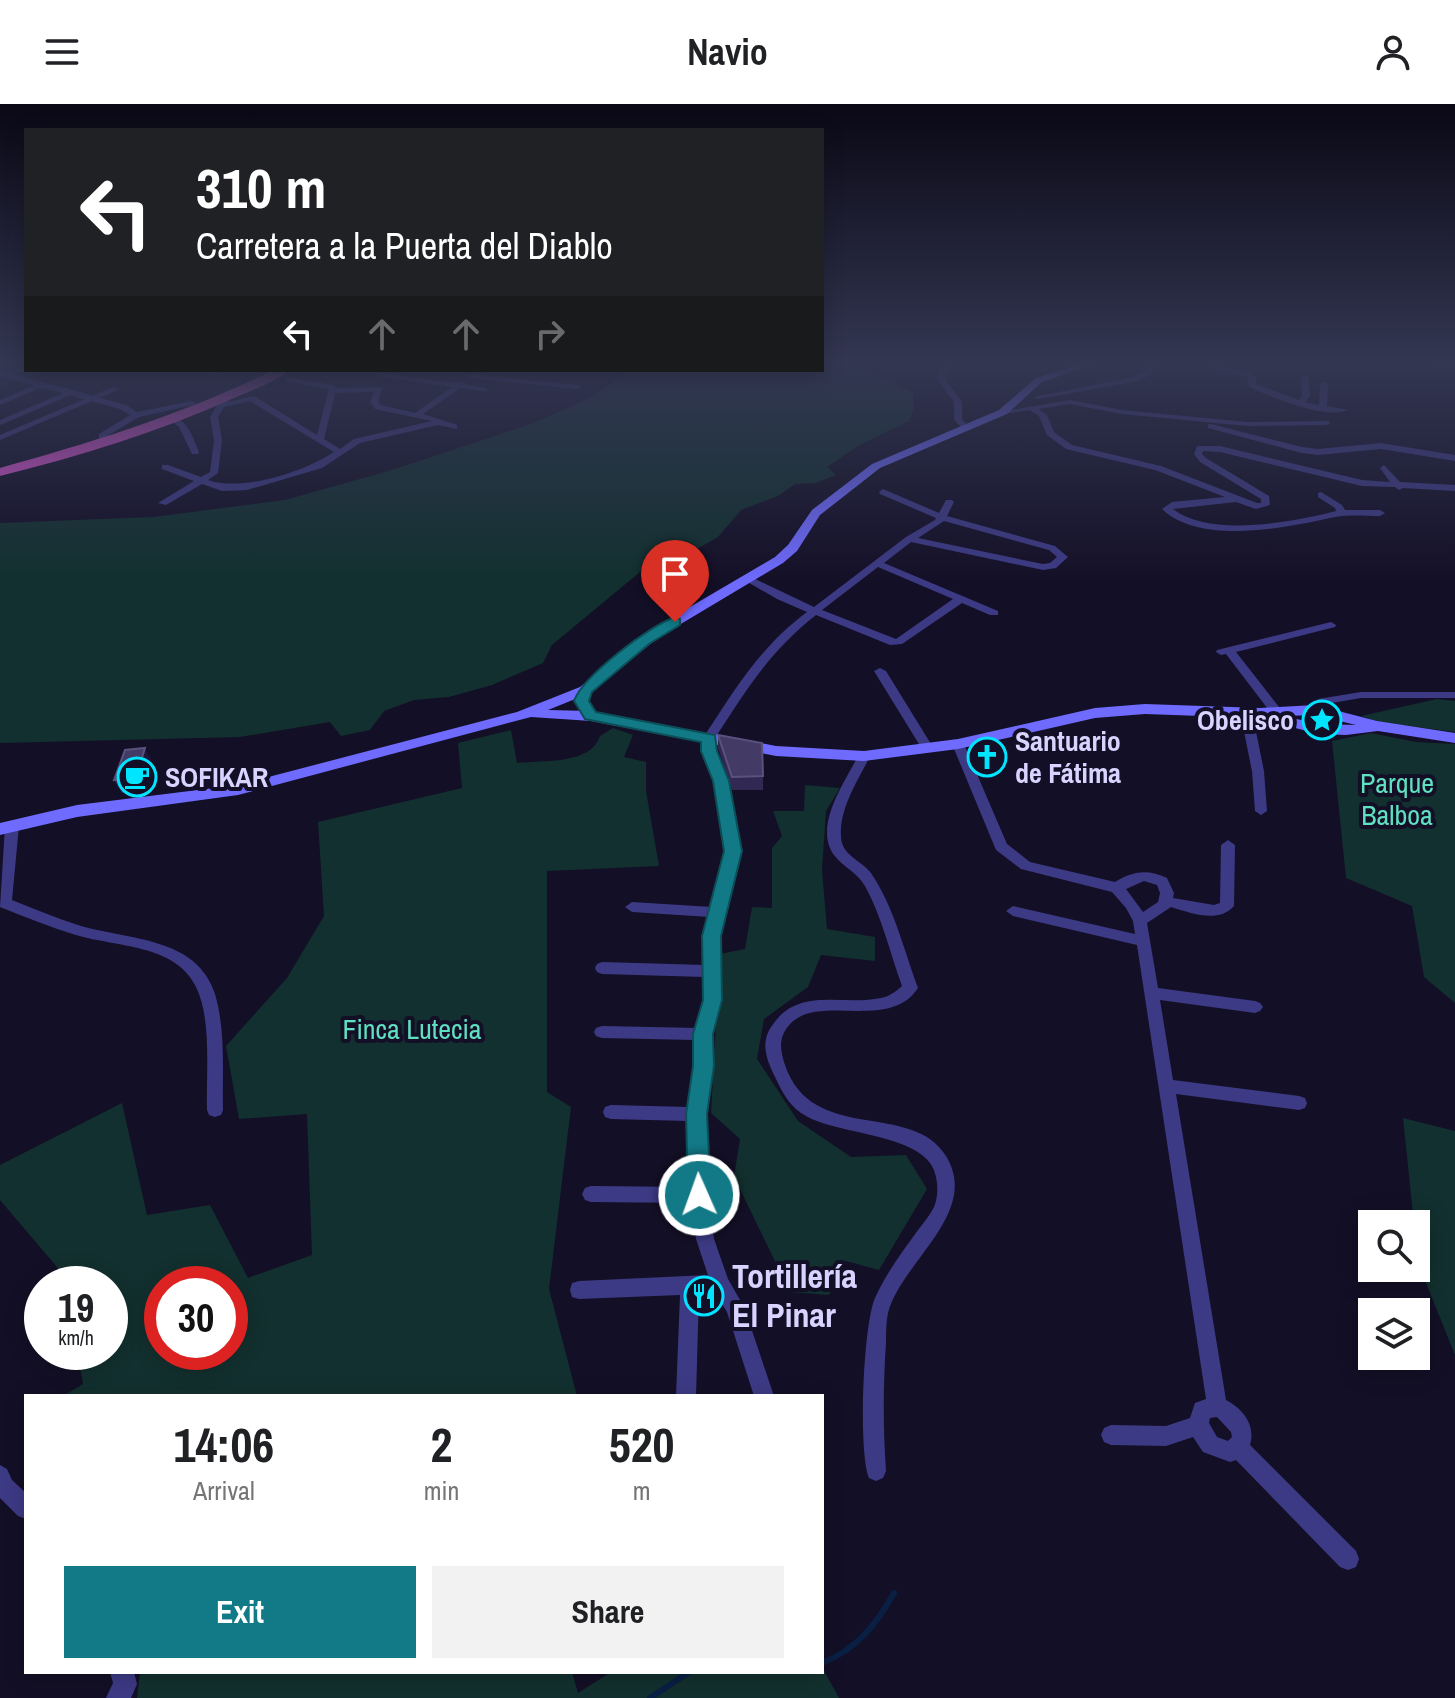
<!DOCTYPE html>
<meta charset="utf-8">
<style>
body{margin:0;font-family:"Archivo Narrow",sans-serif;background:#f2f2f2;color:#202124;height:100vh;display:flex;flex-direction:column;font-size:30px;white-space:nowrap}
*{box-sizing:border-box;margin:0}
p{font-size:26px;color:#757577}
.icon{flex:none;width:44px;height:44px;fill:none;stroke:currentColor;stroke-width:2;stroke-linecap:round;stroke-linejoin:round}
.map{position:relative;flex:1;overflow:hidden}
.panel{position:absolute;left:24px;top:1290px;width:800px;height:280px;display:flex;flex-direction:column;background:#fff;border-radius:0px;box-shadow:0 4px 20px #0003}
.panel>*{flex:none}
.banner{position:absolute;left:24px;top:24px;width:800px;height:244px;border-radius:0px;box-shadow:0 4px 20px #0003;background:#202124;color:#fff;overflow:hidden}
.controls{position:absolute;left:1358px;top:1106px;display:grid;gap:16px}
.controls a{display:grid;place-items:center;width:72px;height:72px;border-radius:0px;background:#fff;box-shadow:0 4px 20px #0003;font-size:40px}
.speed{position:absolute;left:24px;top:1162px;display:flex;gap:16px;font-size:40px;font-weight:700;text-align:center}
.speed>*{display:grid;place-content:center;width:104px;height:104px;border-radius:50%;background:#fff;box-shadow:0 4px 20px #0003;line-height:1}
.speed small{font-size:20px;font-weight:400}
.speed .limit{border:12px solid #d22;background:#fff;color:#111}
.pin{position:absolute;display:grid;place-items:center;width:68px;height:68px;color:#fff;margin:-82px -34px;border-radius:50% 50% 50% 0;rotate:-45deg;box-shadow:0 0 8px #0007}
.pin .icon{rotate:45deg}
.me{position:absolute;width:88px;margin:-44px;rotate:358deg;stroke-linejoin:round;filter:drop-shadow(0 0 6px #0008)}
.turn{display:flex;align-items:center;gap:28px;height:168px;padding:0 40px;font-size:36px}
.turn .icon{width:104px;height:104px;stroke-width:2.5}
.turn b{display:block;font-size:56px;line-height:68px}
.lanes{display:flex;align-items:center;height:76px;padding:0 40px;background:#0003;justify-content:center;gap:40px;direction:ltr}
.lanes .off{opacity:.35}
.eta{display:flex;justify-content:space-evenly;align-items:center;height:136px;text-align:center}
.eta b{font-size:48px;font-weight:700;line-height:56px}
.action{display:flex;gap:16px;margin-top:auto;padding:16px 40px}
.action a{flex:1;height:92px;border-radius:0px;background:#127987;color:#fff;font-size:32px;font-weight:700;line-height:92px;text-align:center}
.action a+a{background:#f2f2f2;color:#202124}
header{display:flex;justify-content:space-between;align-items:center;height:104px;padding:0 40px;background:#fff;font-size:36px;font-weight:700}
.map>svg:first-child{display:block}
.green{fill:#12302f;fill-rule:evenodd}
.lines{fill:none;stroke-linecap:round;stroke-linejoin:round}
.stream{stroke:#0a1f44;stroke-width:6}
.minor{fill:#3d3a85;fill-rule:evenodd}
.tertiary{fill:#3d3a85;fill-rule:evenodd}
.secondary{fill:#6f6bff;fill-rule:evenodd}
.trunk{fill:#e055d1;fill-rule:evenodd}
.wall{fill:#312854}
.shaded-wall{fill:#1d163a}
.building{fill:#433a66;stroke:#5a527e;stroke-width:2}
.route{fill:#127987;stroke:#0c4f58;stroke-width:2}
.labels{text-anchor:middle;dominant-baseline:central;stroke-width:8;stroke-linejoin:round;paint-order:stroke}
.poi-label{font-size:28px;font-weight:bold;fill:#d9d4ff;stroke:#130f26;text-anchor:start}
.park-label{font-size:28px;fill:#5fe0c0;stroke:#130f26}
.near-poi-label{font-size:34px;font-weight:bold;fill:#d9d4ff;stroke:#130f26;text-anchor:start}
</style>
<header><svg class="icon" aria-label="menu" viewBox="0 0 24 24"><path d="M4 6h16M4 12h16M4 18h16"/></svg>Navio<svg class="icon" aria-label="person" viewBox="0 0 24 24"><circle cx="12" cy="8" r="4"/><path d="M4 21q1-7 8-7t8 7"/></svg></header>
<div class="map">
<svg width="1455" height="1594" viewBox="0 0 1455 1594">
<rect width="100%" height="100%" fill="#130f26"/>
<path class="green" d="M 822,257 L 877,257 L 876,267 L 883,275 L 913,288 L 914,305 L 909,317 L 858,342 L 827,363 L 836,371 L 816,379 L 795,380 L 778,392 L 741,406 L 718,433 L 681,454 L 658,453 L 552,541 L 543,559 L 492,581 L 449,593 L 414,596 L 384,607 L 370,626 L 341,632 L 330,618 L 240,633 L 0,639 L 0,419 L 153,413 L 285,396 L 392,366 L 531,320 L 588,295 L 630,266 L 822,266 Z
M 1437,595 L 1455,597 L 1455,628 L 1380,618 L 1361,612 Z
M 613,624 L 633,631 L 624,653 L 646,658 L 646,687 L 659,762 L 547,767 L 547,988 L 571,1003 L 549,1185 L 577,1292 L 63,1292 L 83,1280 L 77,1248 L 110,1248 L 110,1180 L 64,1180 L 62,1169 L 0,1096 L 0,1061 L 122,999 L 147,1111 L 210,1101 L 248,1174 L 312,1151 L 307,1010 L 239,1015 L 226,942 L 287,874 L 324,812 L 318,718 L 462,684 L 458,639 L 511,626 L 517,659 C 543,656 591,661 600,632 ZM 162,1180 L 230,1180 L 230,1248 L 162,1248 Z
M 1371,629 L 1416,638 L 1455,640 L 1455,899 L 1424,873 L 1412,802 L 1346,774 L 1332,637 Z
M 805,681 L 840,684 L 826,707 L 822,766 L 827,825 L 875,833 L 875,857 L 821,851 L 808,883 L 764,915 L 757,955 L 798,1017 L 851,1053 L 906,1051 L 927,1085 L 879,1166 L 846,1157 L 829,1191 L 790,1188 L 734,1073 L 740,1035 L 711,1009 L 720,850 L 745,845 L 752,803 L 772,804 L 772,744 L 782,732 L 773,707 L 804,707 Z
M 1403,1014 L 1455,1027 L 1455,1251 L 1418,1159 Z
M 822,1563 L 839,1594 L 137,1594 L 140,1568 L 572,1568 L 578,1589 L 611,1568 L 822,1568 Z"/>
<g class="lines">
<path class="stream" d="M 822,1559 C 857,1545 876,1521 894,1489
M 650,1594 L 689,1568"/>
<path class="minor" d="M 949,257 L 957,257 L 947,267 L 945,275 L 962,298 L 962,315 L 970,324 L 969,326 L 963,326 L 954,315 L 954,298 L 937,275 L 939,266 Z
M 1158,257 L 1166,257 L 1145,274 L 1133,278 L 1038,295 L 1034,293 L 1128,274 L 1139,270 Z
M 1207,257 L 1215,257 C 1226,267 1243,264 1256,273 L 1256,280 L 1299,296 L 1302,292 L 1301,273 L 1308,271 L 1310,292 L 1305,298 L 1319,301 L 1320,280 L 1324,278 L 1328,280 L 1327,302 L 1348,306 C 1324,316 1273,293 1249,283 L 1248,274 L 1217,266 Z
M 1397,257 L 1455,259 L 1455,263 L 1401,259 Z
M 26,263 L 26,266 L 29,267 L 0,271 L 0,267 Z
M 199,266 L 210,266 L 218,270 L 214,272 Z
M 379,269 L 457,279 L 462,277 L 465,280 L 489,285 L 485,287 L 460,284 L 423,310 L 457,321 L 457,325 L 438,321 L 360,339 L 322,364 L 247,386 L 222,387 L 202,380 L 166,401 L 158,399 L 194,377 L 162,365 L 162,361 L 168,361 L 201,373 L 210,368 L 214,336 L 210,313 L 223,292 L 229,292 L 228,298 L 254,292 L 317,331 L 329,285 L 286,277 L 286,273 L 333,281 L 336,284 L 382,283 L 378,298 L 381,301 L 415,309 L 452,283 L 382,273 L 379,273 ZM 374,288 L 370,298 L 375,305 L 432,317 L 354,335 L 340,345 L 324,335 L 335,289 ZM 250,297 L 334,348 C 304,368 242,388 208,376 L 218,369 L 222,336 L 218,313 L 224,303 Z
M 471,270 L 578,281 L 582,283 L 578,285 L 468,274 L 467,272 Z
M 38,280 L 45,282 L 0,301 L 0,296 Z
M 113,283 L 120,285 L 0,336 L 0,331 Z
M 66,288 L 73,290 L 0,321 L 0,316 Z
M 1070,296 L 1122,306 L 1247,318 L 1329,317 L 1330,319 L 1326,321 L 1247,322 L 1122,310 L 1070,300 L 1039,305 L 1047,311 L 1054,328 L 1072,341 L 1161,362 L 1257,399 L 1261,399 L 1261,395 L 1200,358 L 1194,350 L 1197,342 L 1220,342 L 1362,376 L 1390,378 L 1380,364 L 1384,361 L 1400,378 L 1455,381 L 1455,387 L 1403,384 L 1399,386 L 1395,383 L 1362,382 L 1220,348 L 1203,347 L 1202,350 L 1206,354 L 1269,392 L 1270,401 L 1256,405 L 1236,398 L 1173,405 C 1210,434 1293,418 1336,407 L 1335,404 L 1318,393 L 1318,389 L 1321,388 L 1342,401 L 1345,406 L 1380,406 L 1385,409 L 1380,412 C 1368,412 1355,411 1343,412 C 1330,413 1318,417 1306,419 C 1265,427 1195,437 1162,405 L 1172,398 L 1225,393 L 1155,366 L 1066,345 L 1047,331 L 1039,312 L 1030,306 L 1003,310 L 999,308 Z
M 171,313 C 188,315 193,334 199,348 L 198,350 L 192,350 L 179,323 L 171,317 Z
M 1211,320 L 1302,343 L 1318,345 L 1381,339 L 1455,351 L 1455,357 L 1381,345 L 1318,351 L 1302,349 L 1208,324 L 1208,320 Z
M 883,385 L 939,409 L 946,396 L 952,396 L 954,398 L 947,412 L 1055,442 L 1068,453 L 1056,464 L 1043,466 L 911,438 L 884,459 L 998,507 L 998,511 L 990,511 L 962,499 L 902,540 L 890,541 L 816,511 C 769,548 747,585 715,634 L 715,647 L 727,677 L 740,747 L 719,832 L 721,896 L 711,930 L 711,962 L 704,1010 L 708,1091 L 714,1135 L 728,1175 L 744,1203 L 774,1292 L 754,1292 L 727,1208 L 715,1189 L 699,1190 L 696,1292 L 676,1292 L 680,1191 L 579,1195 L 572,1193 L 570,1186 L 572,1179 L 579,1177 L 708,1171 L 696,1135 L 691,1099 L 591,1098 L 585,1096 L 582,1090 L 585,1084 L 591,1082 L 690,1083 L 688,1017 L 611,1015 L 605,1013 L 603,1008 L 605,1003 L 611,1001 L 689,1003 L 695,962 L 695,936 L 602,934 L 596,932 L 594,928 L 596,924 L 602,922 L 697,924 L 705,896 L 705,873 L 602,870 L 597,868 L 595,864 L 597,860 L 602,858 L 705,861 L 705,832 L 710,813 L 632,808 L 625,803 L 632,798 L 712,803 L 726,747 L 715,677 L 703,647 L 703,634 C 736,584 759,544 807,508 L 777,495 L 744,476 L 753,474 L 814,503 L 906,433 L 935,416 L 936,414 L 880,390 L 879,388 ZM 944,417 L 1049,446 L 1057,453 L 1050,459 L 1043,460 L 918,434 ZM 878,463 L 953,495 L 896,535 L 822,506 Z
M 1331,518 L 1336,521 L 1335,523 L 1236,548 L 1279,603 L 1279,609 L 1271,609 L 1226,550 L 1221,551 L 1216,548 L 1217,546 Z
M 880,564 L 886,567 L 934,645 L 932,648 L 924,648 L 922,645 L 874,567 Z
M 1361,588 L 1455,588 L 1455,594 L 1361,594 L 1326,600 L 1319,609 L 1315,610 L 1309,606 L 1318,595 Z
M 1246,604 L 1252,608 L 1264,667 L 1267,707 L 1261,711 L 1255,707 L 1252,667 L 1240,608 Z
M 958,636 L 964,640 L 1007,740 L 1030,758 L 1115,778 C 1133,767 1148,765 1167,774 L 1174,789 L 1173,794 L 1214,801 L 1220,799 L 1221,741 L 1228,736 L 1235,741 L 1234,802 C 1218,820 1191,809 1171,803 L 1147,819 L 1158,884 L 1255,897 L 1260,899 L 1263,903 L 1260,907 L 1255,909 L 1160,896 L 1173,976 L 1299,992 L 1305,994 L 1307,999 L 1305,1004 L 1299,1006 L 1176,990 L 1226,1296 C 1243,1305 1256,1321 1250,1341 L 1356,1447 L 1359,1455 L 1356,1463 L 1348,1466 L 1340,1463 L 1236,1356 L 1230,1358 L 1203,1348 L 1193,1333 L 1166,1342 L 1111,1341 L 1104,1338 L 1101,1331 L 1104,1324 L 1111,1321 L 1166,1322 L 1190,1314 L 1195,1299 L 1206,1295 L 1137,841 L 1013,812 L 1006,807 L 1013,802 L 1135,830 L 1133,817 L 1126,804 L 1112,788 L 1021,765 L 996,746 L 952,640 ZM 1144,777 L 1157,781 L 1160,789 L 1158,798 L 1143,808 L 1126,785 ZM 1217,1313 L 1231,1328 L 1232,1333 L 1228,1337 L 1217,1333 L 1209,1319 L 1210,1314 Z
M 864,648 L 870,652 C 858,677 839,704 841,733 C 842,752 861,756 871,769 C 894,803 904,846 918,884 C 887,932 805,881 783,931 C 779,940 782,952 785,961 C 812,1041 912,996 946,1052 C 981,1109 901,1158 888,1209 C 886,1219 886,1229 886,1239 C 883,1282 883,1324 886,1367 L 883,1374 L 876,1377 L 869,1374 C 858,1348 863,1221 875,1194 C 885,1172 899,1152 913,1133 C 920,1123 929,1113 934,1103 C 938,1094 938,1082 936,1073 C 929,1029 840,1032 806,1012 C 791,1004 783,990 776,975 C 770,963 763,948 766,935 C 767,929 770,924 774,919 C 800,883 844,902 881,894 C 890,892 895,888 902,882 C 890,849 882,813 865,782 C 857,768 843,763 834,751 C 813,722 845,678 858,652 Z
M 12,718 L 19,722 L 12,796 C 35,805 58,815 81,822 C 129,836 197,833 215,890 C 226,927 222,968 223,1006 L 221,1011 L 215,1013 L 209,1011 L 207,1006 C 206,970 212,915 196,883 C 176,840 115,843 76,831 C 50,823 25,813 0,803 L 5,722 Z
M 0,1361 L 7,1365 L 12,1376 L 26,1389 L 26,1415 L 18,1412 L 0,1394 Z
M 110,1568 L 134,1568 L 137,1580 L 131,1594 L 106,1594 L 113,1579 Z"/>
<path class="tertiary" d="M 0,266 L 126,301 L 137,308 L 192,297 L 197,300 L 139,313 L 102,335 L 99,334 L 99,330 L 130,311 L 120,305 L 0,272 Z"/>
<path class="secondary" d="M 1090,257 L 1103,257 L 1042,278 L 1007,310 L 880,364 L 820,411 L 797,447 L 783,459 L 659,533 L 590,589 L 548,606 L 591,607 L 776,642 L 864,647 L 958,635 L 1095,604 L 1145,600 L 1260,604 L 1315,601 L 1377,617 L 1455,629 L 1455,639 L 1378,627 L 1346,631 L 1318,630 L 1258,614 L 1145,610 L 1095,614 L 958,645 L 864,657 L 776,652 L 591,617 L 531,613 L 238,691 L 77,713 L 0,731 L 0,719 L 77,701 L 238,681 L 517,608 L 580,583 L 649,527 L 775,453 L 788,441 L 812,406 L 872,360 L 999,306 L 1036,274 ZM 1315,611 L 1356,621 L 1318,620 L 1284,612 Z"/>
<path class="trunk" d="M 274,266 L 289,266 C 274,279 252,286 234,294 C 159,328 80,352 0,372 L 0,364 C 94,338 186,309 274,266 Z"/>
</g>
<path class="wall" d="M 718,631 L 763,672 L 763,686 L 732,686 L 718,644 Z
M 152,657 L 143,687 L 122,689 L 114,676 Z
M 702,1186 L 716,1192 L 716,1200 L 702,1201 Z"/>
<path class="shaded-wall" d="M 145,644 L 152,657 L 143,687 L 136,673 Z"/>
<path class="building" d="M 718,631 L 762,639 L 763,672 L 732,673 Z
M 145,644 L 136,673 L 114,676 L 125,646 Z
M 713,1185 L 716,1192 L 701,1194 L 702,1186 Z"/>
<linearGradient id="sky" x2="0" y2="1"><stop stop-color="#0a0815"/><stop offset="0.54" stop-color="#333752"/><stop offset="1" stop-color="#333752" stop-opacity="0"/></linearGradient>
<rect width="1455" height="480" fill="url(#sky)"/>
<path class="route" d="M 675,513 L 680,515 L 680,521 L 649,540 L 592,588 L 589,597 L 596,608 L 715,631 L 717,647 L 729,677 L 742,747 L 721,832 L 722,896 L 713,930 L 714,962 L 707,1010 L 711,1091 L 707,1098 L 699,1101 L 691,1098 L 688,1091 L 686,1010 L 693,962 L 693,930 L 703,896 L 702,832 L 724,747 L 713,677 L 701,647 L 701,638 L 585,615 L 574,597 C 583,572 649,522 675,513 Z"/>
<defs>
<g id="sight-ring" transform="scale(2)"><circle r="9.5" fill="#130f26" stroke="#00e5ff" stroke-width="1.5"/><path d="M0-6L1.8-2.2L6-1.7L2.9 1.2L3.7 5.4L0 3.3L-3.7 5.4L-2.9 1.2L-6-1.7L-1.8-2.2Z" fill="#00e5ff"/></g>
<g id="church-ring" transform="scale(2)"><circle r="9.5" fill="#130f26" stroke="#00e5ff" stroke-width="1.5"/><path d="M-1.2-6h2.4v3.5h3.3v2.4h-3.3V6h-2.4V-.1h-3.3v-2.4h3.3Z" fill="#00e5ff"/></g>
<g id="cafe-ring" transform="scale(2)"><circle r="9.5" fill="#130f26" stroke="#00e5ff" stroke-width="1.5"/><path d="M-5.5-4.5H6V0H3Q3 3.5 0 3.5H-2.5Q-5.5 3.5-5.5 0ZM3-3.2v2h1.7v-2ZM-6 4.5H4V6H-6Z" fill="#00e5ff"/></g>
<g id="restaurant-ring" transform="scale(2)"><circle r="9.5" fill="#130f26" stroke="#00e5ff" stroke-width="1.5"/><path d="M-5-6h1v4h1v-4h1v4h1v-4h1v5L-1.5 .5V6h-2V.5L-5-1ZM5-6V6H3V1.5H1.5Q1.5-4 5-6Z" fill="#00e5ff"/></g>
</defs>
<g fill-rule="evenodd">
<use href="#sight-ring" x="1322" y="616"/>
<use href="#church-ring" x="987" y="653"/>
<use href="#cafe-ring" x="137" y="673"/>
<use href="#restaurant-ring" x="704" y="1192"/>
</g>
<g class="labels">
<g class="poi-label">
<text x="1294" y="616" text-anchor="end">Obelisco</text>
<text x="1015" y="637">Santuario<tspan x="1015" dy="32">de Fátima</tspan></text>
<text x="165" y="673">SOFIKAR</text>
</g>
<g class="park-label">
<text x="1397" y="679">Parque<tspan x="1397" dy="32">Balboa</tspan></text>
<text x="412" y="925">Finca Lutecia</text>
</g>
<g class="near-poi-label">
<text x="732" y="1172">Tortillería<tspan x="732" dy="39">El Pinar</tspan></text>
</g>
</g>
</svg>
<div class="controls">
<a><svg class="icon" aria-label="search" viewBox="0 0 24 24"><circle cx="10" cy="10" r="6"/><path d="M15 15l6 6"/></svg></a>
<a><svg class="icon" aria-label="layers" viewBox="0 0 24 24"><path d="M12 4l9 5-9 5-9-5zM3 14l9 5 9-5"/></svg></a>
</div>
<div class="speed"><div>19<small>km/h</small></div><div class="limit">30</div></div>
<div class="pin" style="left:675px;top:518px;background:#d93025"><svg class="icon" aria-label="arrive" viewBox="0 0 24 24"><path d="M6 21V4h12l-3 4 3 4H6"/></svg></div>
<svg class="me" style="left:699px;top:1091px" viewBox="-20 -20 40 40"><circle r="17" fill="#127987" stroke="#fff" stroke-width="3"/><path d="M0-11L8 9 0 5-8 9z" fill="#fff"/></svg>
<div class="banner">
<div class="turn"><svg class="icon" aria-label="left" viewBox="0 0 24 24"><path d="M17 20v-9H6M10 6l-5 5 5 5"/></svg><div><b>310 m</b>Carretera a la Puerta del Diablo</div></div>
<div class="lanes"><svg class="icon" aria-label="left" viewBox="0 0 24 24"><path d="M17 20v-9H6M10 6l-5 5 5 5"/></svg><svg class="icon off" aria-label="ahead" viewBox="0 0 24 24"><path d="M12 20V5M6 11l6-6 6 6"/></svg><svg class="icon off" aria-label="ahead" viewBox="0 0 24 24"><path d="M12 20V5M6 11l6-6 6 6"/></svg><svg class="icon off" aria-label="right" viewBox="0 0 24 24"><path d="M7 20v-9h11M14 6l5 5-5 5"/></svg></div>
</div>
<section class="panel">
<div class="eta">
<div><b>14:06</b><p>Arrival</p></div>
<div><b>2</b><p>min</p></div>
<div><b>520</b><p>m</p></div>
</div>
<div class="action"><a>Exit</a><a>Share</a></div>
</section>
</div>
